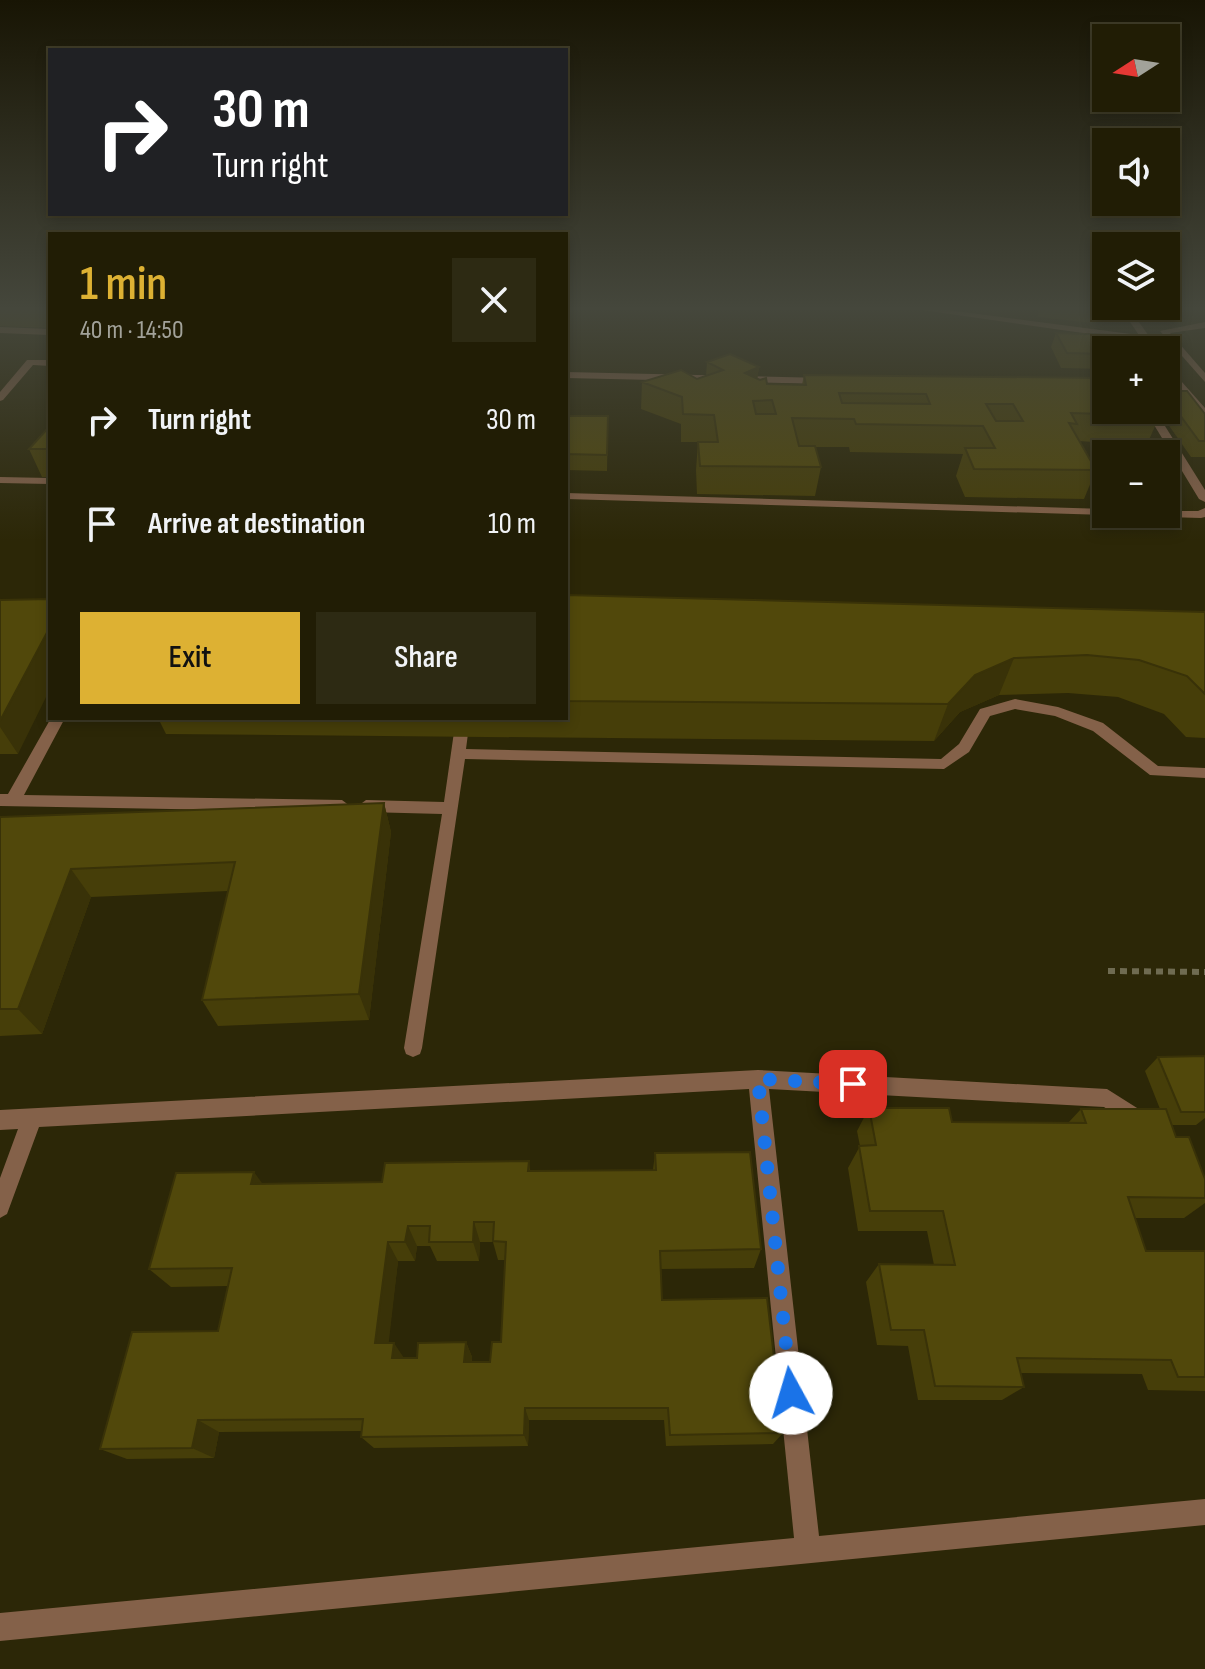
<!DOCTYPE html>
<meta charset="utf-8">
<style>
body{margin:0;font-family:"Sofia Sans Condensed",sans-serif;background:#2d2a13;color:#f1f3f6;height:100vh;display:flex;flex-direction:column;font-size:30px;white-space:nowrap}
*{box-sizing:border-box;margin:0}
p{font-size:26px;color:#a2a29a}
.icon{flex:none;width:44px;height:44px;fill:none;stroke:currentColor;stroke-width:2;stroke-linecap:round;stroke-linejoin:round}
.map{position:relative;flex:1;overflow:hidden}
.panel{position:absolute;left:48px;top:232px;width:520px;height:488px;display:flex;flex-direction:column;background:#211d05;border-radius:0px;box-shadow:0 4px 12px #0003,0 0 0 2px #3e3b27}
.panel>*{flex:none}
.hud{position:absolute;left:48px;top:48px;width:520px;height:168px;border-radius:0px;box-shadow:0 4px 12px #0003,0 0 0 2px #3e3b27;background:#202124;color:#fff;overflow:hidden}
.needle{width:52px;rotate:258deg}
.tools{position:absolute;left:1092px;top:24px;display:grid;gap:16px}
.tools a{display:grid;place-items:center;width:88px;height:88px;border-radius:0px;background:#211d05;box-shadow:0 4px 12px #0003,0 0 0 2px #3e3b27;font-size:40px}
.pin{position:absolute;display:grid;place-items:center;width:68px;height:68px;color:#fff;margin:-34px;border-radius:16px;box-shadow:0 4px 12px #0006}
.me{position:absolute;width:88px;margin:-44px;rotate:354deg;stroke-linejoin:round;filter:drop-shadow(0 0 6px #0008)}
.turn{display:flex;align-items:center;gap:28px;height:168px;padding:0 32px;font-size:36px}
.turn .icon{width:104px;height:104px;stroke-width:2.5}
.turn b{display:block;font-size:56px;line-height:68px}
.round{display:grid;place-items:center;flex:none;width:84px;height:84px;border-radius:0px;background:#2d2a13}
.summary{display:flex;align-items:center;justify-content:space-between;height:136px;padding:0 32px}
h1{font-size:48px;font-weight:600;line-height:60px;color:#ddb133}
.primary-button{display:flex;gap:16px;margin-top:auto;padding:16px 32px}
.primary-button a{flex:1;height:92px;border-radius:0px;background:#ddb133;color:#111;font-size:32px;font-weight:600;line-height:92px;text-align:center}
.primary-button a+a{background:#2d2a13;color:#f1f3f6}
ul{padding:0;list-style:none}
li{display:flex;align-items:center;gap:24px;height:104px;padding:0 32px}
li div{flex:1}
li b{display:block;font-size:30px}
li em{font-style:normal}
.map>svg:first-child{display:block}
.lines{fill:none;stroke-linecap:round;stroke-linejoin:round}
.path{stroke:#6f6b51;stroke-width:6;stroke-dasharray:7 5;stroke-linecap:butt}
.lane{fill:#846149;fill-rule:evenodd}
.street{fill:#846149;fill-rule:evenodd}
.wall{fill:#463e09;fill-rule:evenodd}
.shaded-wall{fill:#393208}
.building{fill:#51480b;stroke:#393208;stroke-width:2;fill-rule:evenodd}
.route{stroke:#1a73e8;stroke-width:14;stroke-dasharray:0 25.2}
</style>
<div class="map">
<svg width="1205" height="1669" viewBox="0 0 1205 1669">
<rect width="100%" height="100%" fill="#2c2707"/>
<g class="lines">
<path class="path" d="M 1108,971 L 1205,972"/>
<path class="lane" d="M 901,307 L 925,307 L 1146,336 L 1151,339 L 1146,342 Z
M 1205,322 L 1205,328 L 1170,333 L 1205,373 L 1205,382 L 1160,331 Z
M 27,360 L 50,360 L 50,366 L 33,365 L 3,400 L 0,401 L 0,392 Z
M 566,372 L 824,378 L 829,381 L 824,384 L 566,378 Z
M 1145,410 L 1155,410 L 1205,490 L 1205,502 L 1199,499 Z
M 0,477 L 50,478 L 50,484 L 0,483 Z
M 566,493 L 1106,509 L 1106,514 L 1110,514 L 1106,515 L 566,499 Z
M 1205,508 L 1205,517 L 1201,518 L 1166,517 L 1160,514 L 1166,514 L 1166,511 L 1198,511 Z
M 1015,699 L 1058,707 L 1103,723 L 1158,766 L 1205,768 L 1205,778 L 1150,775 L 1093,731 L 1055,716 L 1015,709 L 990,716 L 969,752 L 944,769 L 465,759 L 422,1048 L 420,1054 L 413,1057 L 406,1054 L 404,1048 L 442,814 L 366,812 L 358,806 L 366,800 L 444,802 L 456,718 L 470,718 L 466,749 L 941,759 L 959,744 L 980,709 Z
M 51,718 L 65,718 L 24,795 L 342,800 L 350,806 L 342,812 L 0,806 L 0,794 L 8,794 Z"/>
<path class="street" d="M 1120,307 L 1128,307 L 1159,350 L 1149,350 Z
M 0,327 L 50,329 L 50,335 L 0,333 Z
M 1166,364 L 1205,408 L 1205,417 L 1201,416 L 1166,373 Z
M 758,1070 L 1107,1089 L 1145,1113 L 1148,1120 L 1145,1127 L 1138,1130 L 1104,1107 L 769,1089 L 819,1536 L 1205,1499 L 1205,1525 L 0,1641 L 0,1613 L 794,1538 L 749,1089 L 39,1127 L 7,1214 L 0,1218 L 0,1178 L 18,1129 L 0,1130 L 0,1110 Z"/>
</g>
<path class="wall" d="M 0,307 L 50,307 L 50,328 L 0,326 Z
M 1038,307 L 1097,307 L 1097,308 L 1092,323 L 1038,317 Z
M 1056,333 L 1106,350 L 1106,369 L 1061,368 L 1051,347 Z
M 707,362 L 759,367 L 757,379 L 767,384 L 802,385 L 804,375 L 1106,378 L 1156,424 L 1144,451 L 1099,451 L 1094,442 L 1079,441 L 1096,470 L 1084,499 L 965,497 L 956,476 L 963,454 L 850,452 L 849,447 L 815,447 L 821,467 L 815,496 L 697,494 L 696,470 L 698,442 L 681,442 L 681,424 L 641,409 L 642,382 L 697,379 L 706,376 Z
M 1166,391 L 1205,414 L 1205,457 L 1191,457 L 1158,410 L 1166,410 Z
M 566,416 L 608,416 L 607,471 L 566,470 Z
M 50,427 L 50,477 L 42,477 L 29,449 Z
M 566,595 L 1205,612 L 1205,738 L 1186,737 L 1164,714 L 1118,697 L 1068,693 L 999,695 L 960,712 L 934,741 L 166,734 L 158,718 L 566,718 Z
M 0,600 L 18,754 L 0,754 Z
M 384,803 L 391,832 L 369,1020 L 218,1026 L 202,1000 L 228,891 L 91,897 L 42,1034 L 0,1036 L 0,817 Z
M 1205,1056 L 1205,1118 L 1196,1125 L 1172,1125 L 1176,1137 L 1205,1179 L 1205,1203 L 1184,1218 L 1135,1218 L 1146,1251 L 1205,1251 L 1205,1391 L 1148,1390 L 1142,1374 L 1021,1373 L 1024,1387 L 1002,1400 L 918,1400 L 908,1346 L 877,1345 L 866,1282 L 879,1264 L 934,1265 L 927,1231 L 858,1231 L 848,1168 L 860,1146 L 857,1131 L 869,1108 L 952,1122 L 1068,1123 L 1081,1109 L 1160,1109 L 1145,1071 L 1158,1057 Z
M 655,1153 L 761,1249 L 754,1268 L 661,1269 L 662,1300 L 783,1433 L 773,1444 L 666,1446 L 664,1420 L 529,1420 L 528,1446 L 374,1448 L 361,1437 L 362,1431 L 219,1432 L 214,1458 L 127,1459 L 100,1449 L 218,1331 L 228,1286 L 171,1287 L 149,1269 L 262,1184 L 382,1182 L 529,1161 L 530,1171 L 653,1170 ZM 480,1242 L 493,1242 L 498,1260 L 505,1260 L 501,1342 L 490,1362 L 472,1362 L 472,1357 L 466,1342 L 417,1358 L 404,1358 L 388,1343 L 398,1261 L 415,1261 L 417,1246 L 430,1246 L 437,1261 L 479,1261 Z"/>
<path class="shaded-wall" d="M 759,367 L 755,394 L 745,373 Z
M 50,627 L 50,689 L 18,754 L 0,727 L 0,721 Z
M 1014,658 L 999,695 L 960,712 L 934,741 L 948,704 L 975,675 Z
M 384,803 L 391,832 L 369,1020 L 359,994 Z
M 71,869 L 91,897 L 42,1034 L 18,1009 Z
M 254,1172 L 270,1194 L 251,1184 Z
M 474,1222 L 480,1242 L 479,1261 L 473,1242 Z
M 408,1226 L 417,1246 L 415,1261 L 405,1242 Z
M 388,1242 L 398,1261 L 387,1358 L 375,1343 Z
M 466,1342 L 472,1357 L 471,1377 L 464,1362 Z
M 394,1343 L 404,1358 L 392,1358 Z
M 525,1408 L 529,1420 L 528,1446 L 524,1435 Z
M 198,1420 L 219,1432 L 214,1458 L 192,1448 Z"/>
<path class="building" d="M 1056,333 L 1116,335 L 1126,350 L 1106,350 L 1106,354 L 1067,353 Z
M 730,354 L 759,367 L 745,373 L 760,380 L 766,378 L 767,384 L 806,385 L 804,375 L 1106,378 L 1106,410 L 1147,410 L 1156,424 L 1111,423 L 1105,414 L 1071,413 L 1077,424 L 1069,423 L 1096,470 L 974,469 L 965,448 L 995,448 L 983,426 L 856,424 L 854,419 L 792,418 L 799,446 L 815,446 L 821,467 L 700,466 L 698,442 L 718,442 L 714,415 L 683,414 L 682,397 L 642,382 L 681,370 L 697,379 L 723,370 L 707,362 ZM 839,393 L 926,394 L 930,404 L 842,403 ZM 772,400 L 776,414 L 756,414 L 753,401 ZM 986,404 L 1013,404 L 1023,421 L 996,421 Z
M 1166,391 L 1187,391 L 1205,414 L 1205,441 L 1199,441 L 1166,396 Z
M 566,416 L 608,416 L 607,455 L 566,454 Z
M 49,427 L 50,427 L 50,449 L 29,449 Z
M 566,595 L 1205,612 L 1205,694 L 1187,676 L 1139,660 L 1087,655 L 1014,658 L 975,675 L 948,704 L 566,701 Z
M 50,599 L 50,627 L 0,721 L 0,600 Z
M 384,803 L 359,994 L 202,1000 L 235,862 L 71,869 L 18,1009 L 0,1009 L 0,817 Z
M 1205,1056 L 1205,1112 L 1181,1112 L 1158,1057 Z
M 869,1108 L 949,1108 L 952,1122 L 1086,1123 L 1081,1109 L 1166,1109 L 1176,1137 L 1189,1137 L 1205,1179 L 1205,1198 L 1128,1197 L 1146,1251 L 1205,1251 L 1205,1377 L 1178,1377 L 1171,1360 L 1017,1358 L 1024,1387 L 935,1386 L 924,1330 L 891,1330 L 879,1264 L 955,1265 L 943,1211 L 870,1211 L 859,1146 L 876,1145 Z
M 750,1152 L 761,1249 L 660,1251 L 662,1300 L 767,1298 L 783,1433 L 670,1435 L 668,1408 L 525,1408 L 524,1435 L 361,1437 L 363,1419 L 198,1420 L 192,1448 L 100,1449 L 132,1332 L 218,1331 L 232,1268 L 149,1269 L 176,1173 L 254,1172 L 251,1184 L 382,1182 L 385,1163 L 529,1161 L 528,1171 L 656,1170 L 655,1153 ZM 474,1222 L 494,1222 L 493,1241 L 506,1242 L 501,1342 L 492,1342 L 490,1362 L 464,1362 L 466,1342 L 418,1343 L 417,1358 L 392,1358 L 394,1343 L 375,1343 L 388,1242 L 405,1242 L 408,1226 L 430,1226 L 429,1242 L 473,1242 Z"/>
<linearGradient id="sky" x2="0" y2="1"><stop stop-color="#181504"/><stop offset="0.57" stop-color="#45473c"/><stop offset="1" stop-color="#45473c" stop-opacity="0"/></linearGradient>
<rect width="1205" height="541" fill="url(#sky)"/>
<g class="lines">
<path class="route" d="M 791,1393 L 758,1079 L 853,1084"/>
</g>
</svg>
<div class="tools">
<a><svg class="needle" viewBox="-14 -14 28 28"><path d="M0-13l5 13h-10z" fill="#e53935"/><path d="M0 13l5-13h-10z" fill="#a2a29a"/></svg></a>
<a><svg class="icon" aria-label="sound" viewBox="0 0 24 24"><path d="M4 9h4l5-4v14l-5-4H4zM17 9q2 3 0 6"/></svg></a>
<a><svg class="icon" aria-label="layers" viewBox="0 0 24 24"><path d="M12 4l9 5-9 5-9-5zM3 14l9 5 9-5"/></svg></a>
<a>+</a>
<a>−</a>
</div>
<div class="pin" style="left:853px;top:1084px;background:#d93025"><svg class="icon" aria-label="arrive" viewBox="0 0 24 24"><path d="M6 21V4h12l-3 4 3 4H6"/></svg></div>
<svg class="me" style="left:791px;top:1393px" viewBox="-20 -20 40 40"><circle r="19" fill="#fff"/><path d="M0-13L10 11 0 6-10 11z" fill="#1a73e8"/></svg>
<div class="hud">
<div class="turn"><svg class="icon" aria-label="right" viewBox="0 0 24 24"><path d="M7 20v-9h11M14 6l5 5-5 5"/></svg><div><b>30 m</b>Turn right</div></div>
</div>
<section class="panel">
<div class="summary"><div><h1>1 min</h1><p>40 m · 14:50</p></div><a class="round"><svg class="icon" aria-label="close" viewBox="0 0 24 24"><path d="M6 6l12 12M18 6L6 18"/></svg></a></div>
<ul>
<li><svg class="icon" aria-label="right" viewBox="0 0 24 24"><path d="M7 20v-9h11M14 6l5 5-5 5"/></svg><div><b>Turn right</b></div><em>30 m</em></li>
<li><svg class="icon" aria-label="arrive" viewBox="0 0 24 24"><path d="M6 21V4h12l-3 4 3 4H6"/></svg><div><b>Arrive at destination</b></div><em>10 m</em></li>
</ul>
<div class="primary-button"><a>Exit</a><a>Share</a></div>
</section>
</div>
